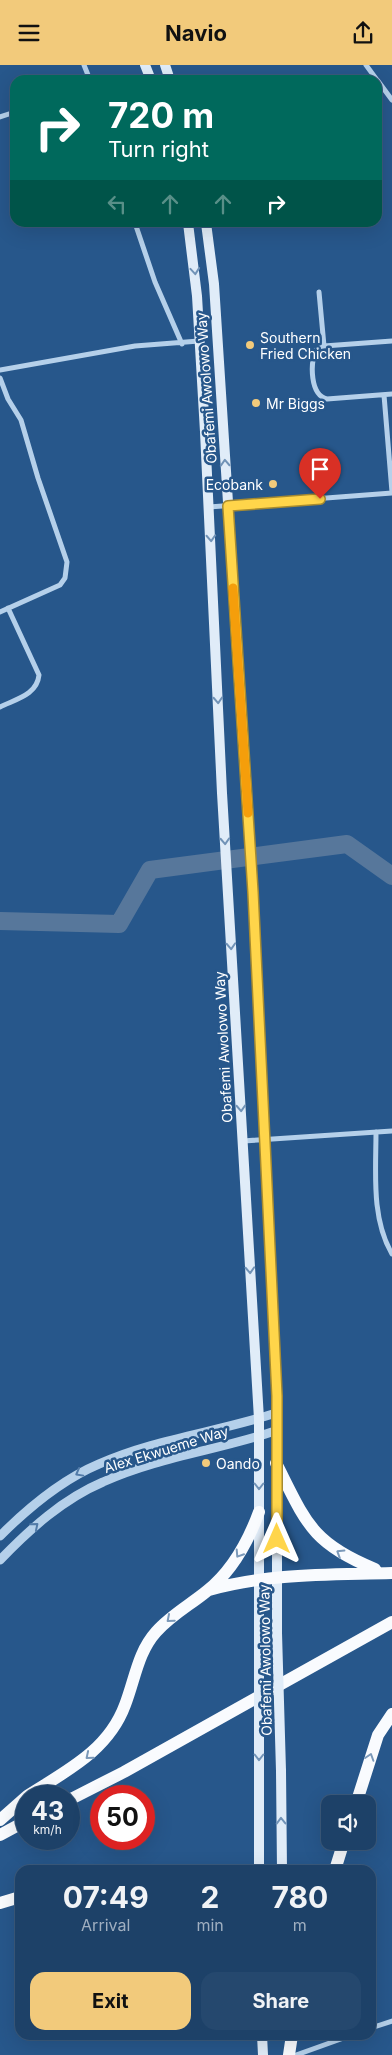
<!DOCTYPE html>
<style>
body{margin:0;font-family:Inter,sans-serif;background:#25486e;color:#f1f3f6;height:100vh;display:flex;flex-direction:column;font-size:19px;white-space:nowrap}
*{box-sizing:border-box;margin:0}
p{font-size:16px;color:#a0afc0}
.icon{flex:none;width:28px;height:28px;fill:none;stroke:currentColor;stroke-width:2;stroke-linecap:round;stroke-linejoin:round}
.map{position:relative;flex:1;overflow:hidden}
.details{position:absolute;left:15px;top:1800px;width:361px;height:175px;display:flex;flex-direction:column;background:#1d4168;border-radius:15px;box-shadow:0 5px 20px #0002,0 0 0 1px #3b5a7c}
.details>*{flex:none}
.hud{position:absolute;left:10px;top:10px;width:372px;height:152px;border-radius:15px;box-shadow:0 5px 20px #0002,0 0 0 1px #3b5a7c;background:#00695c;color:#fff;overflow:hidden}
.tools{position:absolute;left:321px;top:1730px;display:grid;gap:10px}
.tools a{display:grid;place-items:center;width:55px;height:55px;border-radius:10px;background:#1d4168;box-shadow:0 5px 20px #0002,0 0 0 1px #3b5a7c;font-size:25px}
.speed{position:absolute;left:15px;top:1720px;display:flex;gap:10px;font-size:25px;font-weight:700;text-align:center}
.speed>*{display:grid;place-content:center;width:65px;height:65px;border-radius:50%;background:#1d4168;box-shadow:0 5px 20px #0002,0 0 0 1px #3b5a7c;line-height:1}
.speed small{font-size:12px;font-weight:400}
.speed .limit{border:8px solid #d22;background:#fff;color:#111}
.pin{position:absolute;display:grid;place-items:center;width:42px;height:42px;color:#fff;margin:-51px -21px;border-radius:50% 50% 50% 0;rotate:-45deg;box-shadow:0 0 5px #0007}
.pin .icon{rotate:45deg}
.me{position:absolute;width:55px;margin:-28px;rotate:0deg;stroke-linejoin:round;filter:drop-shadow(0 0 4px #0008)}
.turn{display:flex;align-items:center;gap:18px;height:105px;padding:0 15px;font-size:22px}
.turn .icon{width:65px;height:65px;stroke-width:2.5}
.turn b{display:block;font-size:35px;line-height:42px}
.lanes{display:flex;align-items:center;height:48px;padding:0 15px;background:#0003;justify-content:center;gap:25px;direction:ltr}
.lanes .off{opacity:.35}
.eta{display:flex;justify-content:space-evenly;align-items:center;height:85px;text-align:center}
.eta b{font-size:30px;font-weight:700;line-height:35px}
.button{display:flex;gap:10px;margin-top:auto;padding:10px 15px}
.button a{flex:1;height:58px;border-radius:15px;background:#f2ca7b;color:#111;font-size:20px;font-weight:700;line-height:58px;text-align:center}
.button a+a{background:#25486e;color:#f1f3f6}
header{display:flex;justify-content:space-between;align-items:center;height:65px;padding:0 15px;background:#f2ca7b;color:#111;font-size:22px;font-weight:700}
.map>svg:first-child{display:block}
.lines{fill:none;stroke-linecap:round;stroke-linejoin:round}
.river{stroke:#57779b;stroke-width:18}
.minor{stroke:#b5d0ea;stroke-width:5}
.tertiary{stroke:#b5d0ea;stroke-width:9}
.secondary{stroke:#e0ecf8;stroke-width:10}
.primary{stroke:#f9fbfe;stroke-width:12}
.secondary-bridge{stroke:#e0ecf8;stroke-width:10}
.oneway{stroke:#7193b7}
.oneway2{stroke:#527ba8}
.oneway3{stroke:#7b99b9}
.route-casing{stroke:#a68a30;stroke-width:12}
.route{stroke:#ffd54a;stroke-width:9}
.slow{stroke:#f59e0b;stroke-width:9}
.poi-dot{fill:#f2ca7b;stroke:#27578b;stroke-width:2}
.labels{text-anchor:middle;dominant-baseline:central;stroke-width:5;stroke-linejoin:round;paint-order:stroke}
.poi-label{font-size:14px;fill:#fff;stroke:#27578b;text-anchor:start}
.street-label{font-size:14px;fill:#fff;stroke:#27578b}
</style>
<header><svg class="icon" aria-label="menu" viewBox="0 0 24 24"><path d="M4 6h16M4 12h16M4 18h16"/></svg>Navio<svg class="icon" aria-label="share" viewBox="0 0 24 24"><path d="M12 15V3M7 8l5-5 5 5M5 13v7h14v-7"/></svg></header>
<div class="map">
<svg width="392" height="1990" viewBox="0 0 392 1990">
<rect width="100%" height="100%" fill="#27578b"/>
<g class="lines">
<path class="river" d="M 0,856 L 119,859 L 150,805 L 347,779 L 392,811"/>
<path class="minor" d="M 84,0 L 90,15
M 366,0 L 377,15
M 378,16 L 392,35
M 0,52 L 15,47
M 135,158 L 155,217 L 182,279
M 319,227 L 324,281
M 392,276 L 324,281 L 316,285 C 310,299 310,330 327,334 L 392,329
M 0,305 L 135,281 L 199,276
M 0,313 L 8,334 L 21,355 L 38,413 L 67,497 L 65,513 L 60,520 L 0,547
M 384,330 L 392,427
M 209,442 L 392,428
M 0,642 C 16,634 37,630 39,610 L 8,543
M 376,1067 C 376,1107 371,1153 392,1189
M 243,1076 L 392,1066
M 371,1963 L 392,1956
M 296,1990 L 352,1970"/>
<path class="tertiary" d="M 0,1471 C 29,1442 61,1415 99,1399 C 155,1374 218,1367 276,1348
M 0,1495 C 30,1464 63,1434 103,1417 C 158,1392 219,1385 275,1366"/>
<path class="secondary" d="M 145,0 L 151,15
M 165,0 L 170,15
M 188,158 L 197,231 L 205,367 L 222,728 L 259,1354 L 259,1591
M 206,158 L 214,219 L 253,827 L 277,1331 L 277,1568
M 281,1706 L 282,1805
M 259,1718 L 259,1805
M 262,1970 L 263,1990"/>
<path class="primary" d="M 276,1398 C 306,1457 311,1478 375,1504
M 209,1525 C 269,1508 330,1510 392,1508
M 27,1731 C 66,1706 108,1686 125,1640 C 135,1614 138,1587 156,1567 C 171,1550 190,1540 207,1526 C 232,1506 248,1477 259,1447
M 69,1735 L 124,1707 L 392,1557
M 356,1739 L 378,1670 L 392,1649
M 0,1755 L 26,1732
M 0,1770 L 26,1756
M 335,1805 L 344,1776
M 0,1838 L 20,1832
M 289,1990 L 292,1970"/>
<path class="secondary-bridge" d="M 277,1568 L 281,1706
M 259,1591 L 259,1718"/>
</g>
<defs><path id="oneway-chevron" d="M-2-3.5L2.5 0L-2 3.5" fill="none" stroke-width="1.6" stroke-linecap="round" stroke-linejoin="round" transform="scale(1.25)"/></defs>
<g class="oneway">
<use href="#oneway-chevron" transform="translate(195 206) rotate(85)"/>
<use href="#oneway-chevron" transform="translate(225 398) rotate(-93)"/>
<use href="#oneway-chevron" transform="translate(211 473) rotate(87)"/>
<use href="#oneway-chevron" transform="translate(218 635) rotate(87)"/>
<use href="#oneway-chevron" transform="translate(225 776) rotate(87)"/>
<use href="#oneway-chevron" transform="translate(231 881) rotate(87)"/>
<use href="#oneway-chevron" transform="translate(241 1043) rotate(87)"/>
<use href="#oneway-chevron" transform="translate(250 1205) rotate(87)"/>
<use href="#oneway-chevron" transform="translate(259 1421) rotate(90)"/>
<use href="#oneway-chevron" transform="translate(259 1692) rotate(90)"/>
<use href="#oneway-chevron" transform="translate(281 1756) rotate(-91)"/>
</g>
<g class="oneway2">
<use href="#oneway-chevron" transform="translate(79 1408) rotate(151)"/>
<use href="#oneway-chevron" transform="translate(35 1461) rotate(-40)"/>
</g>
<g class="oneway3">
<use href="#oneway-chevron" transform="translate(340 1488) rotate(-148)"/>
<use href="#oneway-chevron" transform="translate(239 1489) rotate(123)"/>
<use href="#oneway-chevron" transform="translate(170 1554) rotate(139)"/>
<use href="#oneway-chevron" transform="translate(89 1691) rotate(140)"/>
<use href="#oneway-chevron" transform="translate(370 1692) rotate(-72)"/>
</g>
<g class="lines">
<g class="route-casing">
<path id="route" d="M 277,1474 L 277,1331 L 253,827 L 228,441 L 320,434"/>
</g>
<use href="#route" class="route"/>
<path class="slow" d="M 233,523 L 248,748"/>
</g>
<g class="poi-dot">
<circle cx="250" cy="280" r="5"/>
<circle cx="256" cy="338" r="5"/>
<circle cx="273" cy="419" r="5"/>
<circle cx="206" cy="1398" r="5"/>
</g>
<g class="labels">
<g class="poi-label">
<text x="260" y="272">Southern<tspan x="260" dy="16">Fried Chicken</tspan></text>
<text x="266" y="338">Mr Biggs</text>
<text x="263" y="419" text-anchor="end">Ecobank</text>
<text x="216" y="1398">Oando</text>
</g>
<g class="street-label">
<text transform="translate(206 323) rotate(-94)">Obafemi Awolowo Way</text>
<text transform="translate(223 982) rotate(-93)">Obafemi Awolowo Way</text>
<text transform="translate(166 1384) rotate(-17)">Alex Ekwueme Way</text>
<text transform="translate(265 1595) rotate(-91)">Obafemi Awolowo Way</text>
</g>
</g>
</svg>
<div class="tools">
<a><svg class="icon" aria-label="sound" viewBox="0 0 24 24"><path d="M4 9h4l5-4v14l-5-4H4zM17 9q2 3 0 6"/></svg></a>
</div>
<div class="speed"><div>43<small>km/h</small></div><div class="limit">50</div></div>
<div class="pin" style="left:320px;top:434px;background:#d93025"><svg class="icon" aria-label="arrive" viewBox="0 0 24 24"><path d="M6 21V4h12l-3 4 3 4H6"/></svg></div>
<svg class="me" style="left:277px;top:1474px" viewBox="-20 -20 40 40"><path d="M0-17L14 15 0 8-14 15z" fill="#ffd54a" stroke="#fff" stroke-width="4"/></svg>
<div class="hud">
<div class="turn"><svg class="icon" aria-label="right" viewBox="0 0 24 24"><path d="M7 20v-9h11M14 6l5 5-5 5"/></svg><div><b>720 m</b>Turn right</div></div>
<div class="lanes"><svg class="icon off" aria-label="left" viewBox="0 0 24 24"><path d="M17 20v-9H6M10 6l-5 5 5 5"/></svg><svg class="icon off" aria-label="ahead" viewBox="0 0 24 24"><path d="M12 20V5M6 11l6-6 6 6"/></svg><svg class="icon off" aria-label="ahead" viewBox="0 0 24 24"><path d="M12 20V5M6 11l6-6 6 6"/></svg><svg class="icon" aria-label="right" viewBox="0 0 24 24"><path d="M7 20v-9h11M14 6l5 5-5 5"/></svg></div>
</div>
<section class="details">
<div class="eta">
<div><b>07:49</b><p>Arrival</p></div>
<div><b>2</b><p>min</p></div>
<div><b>780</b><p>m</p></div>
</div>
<div class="button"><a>Exit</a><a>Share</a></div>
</section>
</div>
